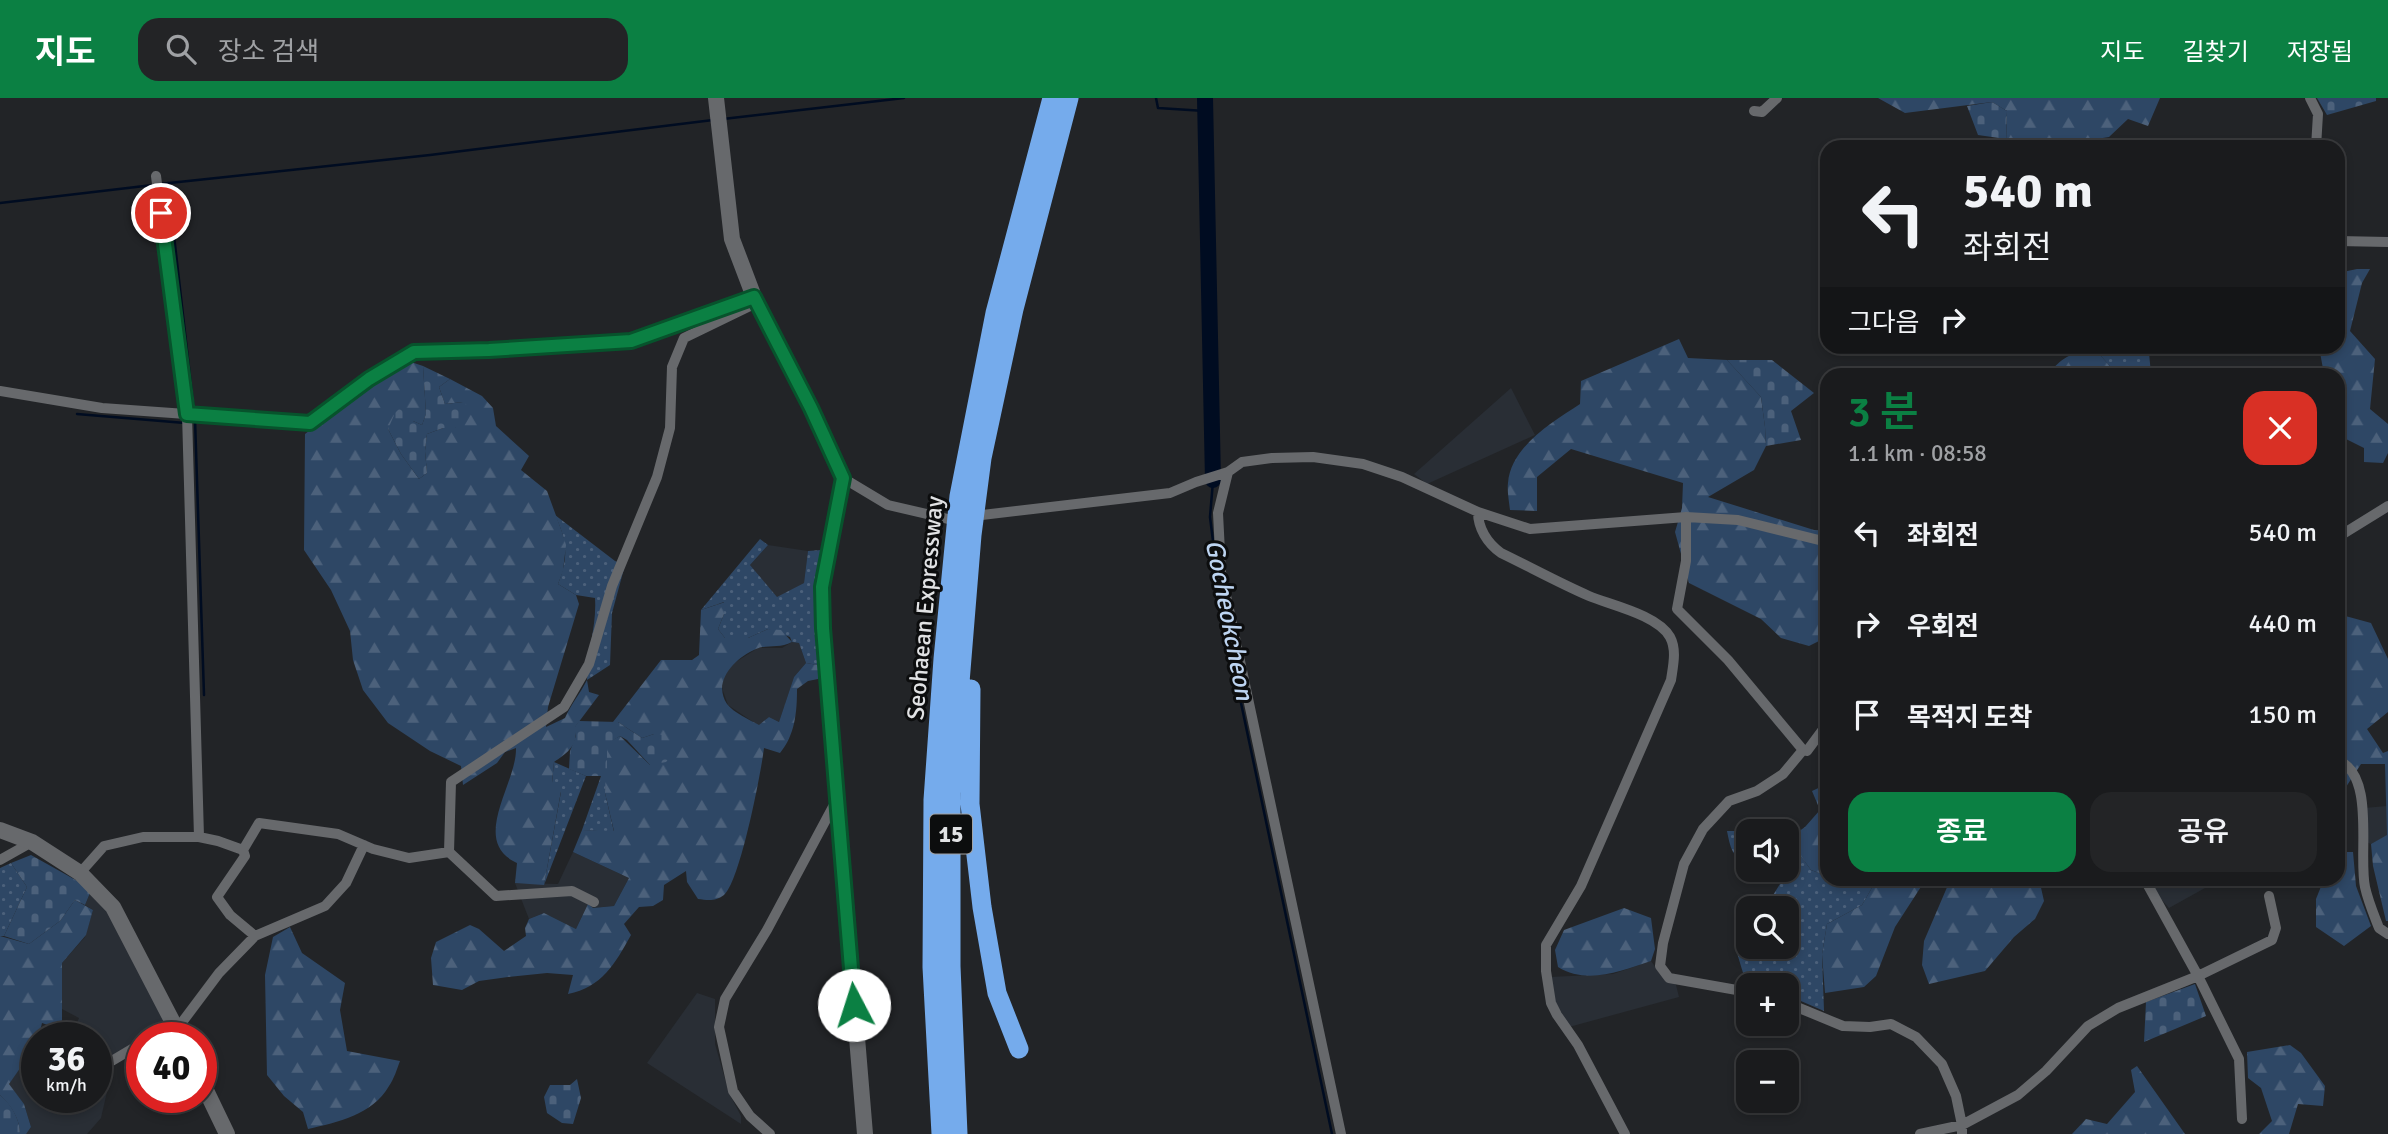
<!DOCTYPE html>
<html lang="ko">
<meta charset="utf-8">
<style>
body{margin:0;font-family:Signika,"Noto Sans KR",sans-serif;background:#232426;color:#f1f3f6;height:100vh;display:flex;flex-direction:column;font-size:26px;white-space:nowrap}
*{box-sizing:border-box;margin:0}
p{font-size:23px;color:#9fa1a4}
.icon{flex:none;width:38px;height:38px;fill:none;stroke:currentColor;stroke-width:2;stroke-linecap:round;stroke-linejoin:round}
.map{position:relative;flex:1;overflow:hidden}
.sheet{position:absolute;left:1820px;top:270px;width:525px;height:518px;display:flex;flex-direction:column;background:#1a1b1d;border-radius:21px;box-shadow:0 4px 10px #0003,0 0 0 2px #38393b}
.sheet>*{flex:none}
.guide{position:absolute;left:1820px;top:42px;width:525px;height:214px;border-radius:21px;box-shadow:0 4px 10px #0003,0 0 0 2px #38393b;background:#1a1b1d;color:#f1f3f6;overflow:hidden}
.fabs{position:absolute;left:1736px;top:721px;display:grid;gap:14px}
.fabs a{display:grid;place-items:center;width:63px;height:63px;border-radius:14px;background:#1a1b1d;box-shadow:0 4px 10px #0003,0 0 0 2px #38393b;font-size:35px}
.speed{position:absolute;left:21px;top:924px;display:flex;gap:14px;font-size:35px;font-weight:700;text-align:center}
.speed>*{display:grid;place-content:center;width:91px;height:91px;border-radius:50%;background:#1a1b1d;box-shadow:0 4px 10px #0003,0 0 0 2px #38393b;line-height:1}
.speed small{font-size:18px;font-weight:400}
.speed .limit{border:10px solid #d22;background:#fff;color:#111}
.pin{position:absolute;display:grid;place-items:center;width:60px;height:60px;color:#fff;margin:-30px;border:4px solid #fff;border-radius:50%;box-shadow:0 2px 7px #0007}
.me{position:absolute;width:77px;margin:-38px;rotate:355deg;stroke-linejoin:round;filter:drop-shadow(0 0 5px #0008)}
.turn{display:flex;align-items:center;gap:24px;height:147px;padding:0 28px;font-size:32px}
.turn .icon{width:91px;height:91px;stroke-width:2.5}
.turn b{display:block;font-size:49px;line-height:60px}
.then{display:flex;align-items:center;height:66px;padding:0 28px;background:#0003;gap:14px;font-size:26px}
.round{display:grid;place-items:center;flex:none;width:74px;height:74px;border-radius:21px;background:#232426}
.overview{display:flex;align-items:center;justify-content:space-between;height:119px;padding:0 28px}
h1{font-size:42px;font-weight:600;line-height:52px;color:#0b8043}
.cta{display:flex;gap:14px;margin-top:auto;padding:14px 28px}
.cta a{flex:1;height:80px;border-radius:21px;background:#0b8043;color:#fff;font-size:28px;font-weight:600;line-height:80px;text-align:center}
.cta a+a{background:#232426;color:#f1f3f6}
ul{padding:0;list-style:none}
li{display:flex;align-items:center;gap:21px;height:91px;padding:0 28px}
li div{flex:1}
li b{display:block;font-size:26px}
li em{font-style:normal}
header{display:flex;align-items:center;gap:42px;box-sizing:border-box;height:98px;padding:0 35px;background:#0b8043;color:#fff}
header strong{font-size:33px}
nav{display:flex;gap:38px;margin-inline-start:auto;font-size:24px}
.search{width:490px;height:63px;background:#232426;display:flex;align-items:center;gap:18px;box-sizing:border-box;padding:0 24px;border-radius:21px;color:#9fa1a4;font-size:26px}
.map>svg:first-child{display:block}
.built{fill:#292e35}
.grass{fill:url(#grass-dots)}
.forest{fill:url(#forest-firs)}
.cemetery{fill:url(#cemetery-stones)}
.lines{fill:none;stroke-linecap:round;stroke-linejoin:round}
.stream{stroke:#000c21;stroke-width:2.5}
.river{stroke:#000c21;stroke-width:16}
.street{stroke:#67696c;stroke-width:10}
.secondary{stroke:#67696c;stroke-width:16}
.highway{stroke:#75abec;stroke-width:19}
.route-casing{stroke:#07532c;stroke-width:18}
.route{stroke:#0b8043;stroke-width:12}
.labels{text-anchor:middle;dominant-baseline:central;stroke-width:6;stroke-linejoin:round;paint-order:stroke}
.shield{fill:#0c0d0e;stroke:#a1a2a4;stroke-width:2}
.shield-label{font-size:23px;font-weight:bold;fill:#e1e2e4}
.street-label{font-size:24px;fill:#e1e2e4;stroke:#0c0d0e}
.water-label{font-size:26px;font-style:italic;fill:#bdd4f1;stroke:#0c0d0e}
</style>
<header>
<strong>지도</strong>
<div class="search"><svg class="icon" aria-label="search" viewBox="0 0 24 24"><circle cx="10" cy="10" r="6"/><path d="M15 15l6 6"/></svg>장소 검색</div>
<nav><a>지도</a><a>길찾기</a><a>저장됨</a></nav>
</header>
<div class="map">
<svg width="2388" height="1036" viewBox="0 0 2388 1036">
<defs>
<pattern id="grass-dots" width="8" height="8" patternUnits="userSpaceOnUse" patternTransform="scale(1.75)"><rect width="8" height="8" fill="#2e4765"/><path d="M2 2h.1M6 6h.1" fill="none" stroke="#4c617b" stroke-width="1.8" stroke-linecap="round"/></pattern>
<pattern id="forest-firs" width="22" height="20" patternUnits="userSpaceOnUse" patternTransform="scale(1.75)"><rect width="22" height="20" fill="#2e4765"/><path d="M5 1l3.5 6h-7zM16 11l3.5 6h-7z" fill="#4c617b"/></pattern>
<pattern id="cemetery-stones" width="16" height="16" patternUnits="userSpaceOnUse" patternTransform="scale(1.75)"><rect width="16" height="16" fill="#2e4765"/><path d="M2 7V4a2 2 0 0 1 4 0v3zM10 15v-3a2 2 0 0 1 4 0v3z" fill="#4c617b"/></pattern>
</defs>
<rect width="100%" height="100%" fill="#222427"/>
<path class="built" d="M 1511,290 L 1535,337 L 1427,386 L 1414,376 Z
M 768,447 L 808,453 L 804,485 L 777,500 L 750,467 Z
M 792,544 L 799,545 L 806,565 L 794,579 L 779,624 L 769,619 L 759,628 L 728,607 L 723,593 L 723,579 L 734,565 L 758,550 L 782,550 Z
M 2387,708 L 2387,738 L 2371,746 L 2366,744 L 2364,710 Z
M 573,754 L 629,780 L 614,808 L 592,810 L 588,806 L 576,831 L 544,815 L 529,821 L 515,785 L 558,786 Z
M 2223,780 L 2169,810 L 2157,797 L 2147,781 Z
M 90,795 L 107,813 L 170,931 L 155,940 L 142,940 L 142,947 L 114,963 L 101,1020 L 87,1036 L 25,1036 L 31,1029 L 24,1006 L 8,986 L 37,946 L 37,999 L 96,999 L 96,940 L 40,940 L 41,931 L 71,939 L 79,920 L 62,911 L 62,865 L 85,839 L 93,812 L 85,807 Z
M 1651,863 L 1661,877 L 1676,887 L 1679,899 L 1569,929 L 1556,908 L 1550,879 L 1613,876 Z
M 697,895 L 715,901 L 715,946 L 729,995 L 741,1018 L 741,1026 L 647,965 Z"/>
<path class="grass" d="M 2111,249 L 2145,249 L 2149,255 L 2151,276 L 2117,276 L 2101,258 L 2110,254 Z
M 555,417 L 615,463 L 625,467 L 612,515 L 610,567 L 587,582 C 587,554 597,527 595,500 L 576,497 L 558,486 C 569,458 567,443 555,417 Z
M 760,441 L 768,447 L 750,467 L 777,499 L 804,485 L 808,453 L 821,452 L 817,480 L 818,567 L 806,565 L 799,545 L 792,544 L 790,539 L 768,531 L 748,540 L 725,540 L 718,531 L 724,516 L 724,504 L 701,512 Z
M 554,664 L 586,678 L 544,787 L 561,694 L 552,685 Z
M 601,678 L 607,678 L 605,695 L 614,734 L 582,732 Z
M 1727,733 L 1750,733 L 1748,766 C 1732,760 1730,748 1727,733 Z
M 1788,741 L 1811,772 L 1827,778 L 1827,780 L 1877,781 L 1862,807 L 1827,826 L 1822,856 L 1824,913 L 1787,897 L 1787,887 L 1747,888 L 1737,855 L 1748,837 L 1748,849 L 1787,849 L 1787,810 L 1765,810 L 1785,778 L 1766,772 L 1787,772 Z
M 11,765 L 27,789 L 4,838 L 0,838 L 0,770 Z"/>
<path class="forest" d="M 1878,0 L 2160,0 L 2148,28 L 2128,21 L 2109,39 L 2071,45 L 2006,46 L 2007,13 L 1992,4 L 1905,15 Z
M 2357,171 L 2370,171 L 2362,185 L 2350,233 L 2375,261 L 2370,311 L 2388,326 L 2388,355 L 2383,365 L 2364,364 L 2364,350 L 2342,339 L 2338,345 L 2338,276 L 2324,276 L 2319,249 L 2338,248 L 2338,175 Z
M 1679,241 L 1688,260 L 1727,262 L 1761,299 L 1765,329 L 1766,348 L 1754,372 L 1708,399 L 1814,432 L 1827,433 L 1827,539 L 1809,548 L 1781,540 L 1761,521 L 1689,485 L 1675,434 L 1682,410 L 1683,385 L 1571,351 L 1537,379 L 1537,413 L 1510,412 C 1509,403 1507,393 1508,385 C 1511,348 1553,324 1580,306 L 1581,283 Z
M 2090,253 L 2101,258 L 2117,276 L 2049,276 C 2061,260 2070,255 2090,253 Z
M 411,264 L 423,268 L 426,316 L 422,327 L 413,323 L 388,331 L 401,356 L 419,381 L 427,375 L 425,353 L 427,336 L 443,330 L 455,330 L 463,304 L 445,306 L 439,289 L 450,281 L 482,298 L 493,310 L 496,328 L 529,358 L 521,372 L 547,393 L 562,434 L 566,447 L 563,473 L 558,486 L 576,497 L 579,506 L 548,609 L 546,629 L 565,620 C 571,606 580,596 587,582 L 589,594 L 599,597 L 575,629 C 579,647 567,655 554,664 L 552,684 L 561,693 L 544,787 L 515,785 L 517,765 C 469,743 517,686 516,650 L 505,654 L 497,665 L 463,687 L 461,668 L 430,653 L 388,625 L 363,592 L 353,562 L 350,533 L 331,492 L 304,452 L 305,336 L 351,301 Z
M 725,504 L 724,516 L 718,531 L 725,540 L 748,540 L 768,531 L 781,532 L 792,544 C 779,551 767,546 756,551 C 735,560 712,583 727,606 C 734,615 750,622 759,627 L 769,619 L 779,624 L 794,579 L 806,565 L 818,567 L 818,581 L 808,583 L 797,591 C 797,614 795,637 780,655 L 764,650 C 761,675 740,784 724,797 C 715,804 707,802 698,801 L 687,784 L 686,773 L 664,787 L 663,802 L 653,808 L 639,809 L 624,826 L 631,837 C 615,866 602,889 568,896 L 573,877 L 547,875 L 508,879 L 479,883 L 462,892 L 433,887 L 431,860 L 436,844 L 470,827 L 479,831 L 504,853 L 526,838 L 525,830 L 529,821 L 544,815 L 576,831 L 588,806 L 593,810 L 614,808 L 629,780 L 573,754 L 582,732 L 614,733 L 605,695 L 607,645 L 620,638 L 650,667 L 654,636 L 642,640 L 618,624 L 613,624 L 661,562 L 692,562 L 699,557 L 701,512 Z
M 2338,516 L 2371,525 L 2388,561 L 2388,614 L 2367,631 L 2383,655 L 2388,653 L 2388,823 L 2386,823 L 2373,768 L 2371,746 L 2387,737 L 2385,666 L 2361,666 L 2344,692 L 2338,695 Z
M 1827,686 L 1827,778 L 1811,772 L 1788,741 L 1805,729 L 1820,712 L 1812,693 Z
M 2338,754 L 2353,754 L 2356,788 L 2371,828 L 2344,848 L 2316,829 L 2316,801 L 2324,781 L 2338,780 Z
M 1951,780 L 2039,781 L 2044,803 L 2035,821 L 2014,839 L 1985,873 L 1929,886 L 1922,867 L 1924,843 Z
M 1877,781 L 1926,781 L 1895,829 L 1876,878 L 1864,889 L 1825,895 L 1822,856 L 1827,826 L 1862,807 Z
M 75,802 L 93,812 L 86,837 L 62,865 L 62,932 L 42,925 L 37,946 L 9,986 L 24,1006 L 31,1029 L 26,1036 L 20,1036 C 20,1021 11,1007 0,997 L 0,838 L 29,846 L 60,823 Z
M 1624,810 L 1651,820 L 1655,851 L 1651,863 C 1621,873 1587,887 1558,869 L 1555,852 L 1564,832 Z
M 290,829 L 302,855 L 345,885 L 340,912 L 347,953 L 400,963 C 397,971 394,981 389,988 C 372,1017 338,1024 308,1031 L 303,1014 L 284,998 L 267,977 L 265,877 L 273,839 Z
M 2290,947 L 2301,955 L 2325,988 L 2323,1008 L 2298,1006 L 2289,1036 L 2259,1036 L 2272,1023 L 2261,990 L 2248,980 L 2247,954 Z
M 2137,968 L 2185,1036 L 2072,1036 L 2086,1021 L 2107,1026 L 2135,994 L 2131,972 Z"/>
<path class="cemetery" d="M 2317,0 L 2376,0 L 2376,3 L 2327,17 Z
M 1992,4 L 2007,13 L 2006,41 L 1978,37 L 1967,8 Z
M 1727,262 L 1772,262 L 1814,295 L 1791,313 L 1801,342 L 1766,348 L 1765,329 L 1761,299 Z
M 423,268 L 450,281 L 439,289 L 445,306 L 463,304 L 468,308 L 466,319 L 455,330 L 443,330 L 427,336 L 425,353 L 427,375 L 419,381 L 401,356 L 388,331 L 395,315 L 403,307 L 411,314 L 413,323 L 422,327 L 426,316 Z
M 579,623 L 618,624 L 642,640 L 654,636 L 663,637 L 672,657 L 666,664 L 650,667 L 627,642 L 620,638 L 607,646 L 607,678 L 586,678 L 569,671 L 570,653 L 576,638 L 574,630 Z
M 31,757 L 81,785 L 90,795 L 85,807 L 75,802 L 60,823 L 29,846 L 4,838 L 27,789 L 11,765 Z
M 2195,886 L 2206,918 L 2144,944 L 2146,904 Z
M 577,981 L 581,1000 L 573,1026 L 562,1025 L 547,1015 L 544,999 L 550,987 L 570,987 Z
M 0,997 C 11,1006 20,1021 20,1036 L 0,1036 Z"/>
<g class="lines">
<path class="stream" d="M 1156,0 L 1158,10 L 1205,13
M 723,21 L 904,0
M 168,85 L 194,314
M 160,86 L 430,57 L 713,22
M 0,105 L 153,87
M 77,316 L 185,325
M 195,321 L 204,597
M 1213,383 L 1210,419 L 1216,467
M 1224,511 L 1241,605 L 1332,1036"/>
<path class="river" d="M 1205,0 L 1213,382"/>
<path class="street" d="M 2310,0 L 2318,16 L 2316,49
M 1754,13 L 1762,14 L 1777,0
M 156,78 L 187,316 L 199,739
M 2338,143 L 2388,144
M 0,293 L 102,310 L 310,325 L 369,281 L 414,254 L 489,252 L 631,243 L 754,199
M 1228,374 L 1218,415 L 1221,474 L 1341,1036
M 843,380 L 888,407 L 948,421 L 1170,395 L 1196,384 L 1228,374 L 1242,364 L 1272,360 L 1313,359 L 1363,366 L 1402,379 L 1478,414 L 1530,431 L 1686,419 L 1738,422 L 1827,444
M 1478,414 C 1478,430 1487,445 1501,455 C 1530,469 1559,485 1589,498 C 1611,507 1658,517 1670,539 C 1677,552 1673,568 1671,582 L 1581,788 L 1546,847 L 1546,873 L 1551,905 L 1557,917 L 1578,947 L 1625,1036
M 1686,419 L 1686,463 L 1677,511 L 1728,562 L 1803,652 L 1783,676 L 1757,693 L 1729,703 L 1703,731 L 1684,766 L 1663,845 L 1660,868 L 1669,880 L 1748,894
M 2338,439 L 2388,408
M 1807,653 L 1827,626
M 2338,662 C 2376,678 2358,756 2365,789 C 2368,803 2374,817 2379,830 L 2388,836
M 243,752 L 245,758 L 217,799 L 230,817 L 255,838
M 449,754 L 451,684 L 564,609 L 589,566 L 612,488 L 657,379 L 670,330 L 672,269 L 684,240 L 752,207
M 0,762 L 32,744
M 80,775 L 104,748 L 143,739 L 199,739 L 218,743 L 243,752 L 259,725 L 338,736 L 373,751 L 409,760 L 449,754 L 496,798 L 572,793 L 594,804
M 2144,780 L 2198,878 L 2239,961 L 2242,1021
M 1787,905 L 1843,928 L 1870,929 L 1891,926 L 1916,939 L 1942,966 L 1956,998 L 1962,1027 L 1920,1036
M 177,931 L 219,875 L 255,838 L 325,808 L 346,785 L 364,747
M 150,940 L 174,926
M 110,964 L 142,945
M 770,1036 L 750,1018 L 733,993 L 719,929 L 725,901 L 767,832 L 836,703
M 1962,1036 L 1962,1027 L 2018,997 L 2046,973 L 2088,928 L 2118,910 L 2198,878 L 2272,842 L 2276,830 L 2269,798"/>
<path class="secondary" d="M 716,0 L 732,141 L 754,199 L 811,310 L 843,380 L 822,489 L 823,530 L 865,1036
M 0,732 L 32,744 L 80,775 L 113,809 L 181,940
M 201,982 L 227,1036"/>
<path class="highway" d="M 971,591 L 970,706 L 982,809 L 997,895 L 1019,951
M 941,1036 L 932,869 L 933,702 L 943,561 L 959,398 L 995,215 L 1052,0
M 958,1036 L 951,868 L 951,695 L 972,437 L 982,360 L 1014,211 L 1069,0"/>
</g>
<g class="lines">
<g class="route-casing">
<path id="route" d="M 161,115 L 187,316 L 310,325 L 369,281 L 414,254 L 489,252 L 631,243 L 754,199 L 811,310 L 843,380 L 822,489 L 823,530 L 854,907"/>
</g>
<use href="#route" class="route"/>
</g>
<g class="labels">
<rect class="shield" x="930" y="716.5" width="42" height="39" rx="5"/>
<g class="shield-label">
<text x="951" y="736">15</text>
</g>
<g class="street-label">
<text transform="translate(925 510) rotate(-85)">Seohaean Expressway</text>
</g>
<g class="water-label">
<text transform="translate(1229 522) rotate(79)">Gocheokcheon</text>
</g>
</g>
</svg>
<div class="fabs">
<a><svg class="icon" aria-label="sound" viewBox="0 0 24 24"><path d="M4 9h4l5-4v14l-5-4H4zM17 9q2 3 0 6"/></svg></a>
<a><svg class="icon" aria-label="search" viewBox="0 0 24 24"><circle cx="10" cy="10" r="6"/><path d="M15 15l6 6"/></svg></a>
<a>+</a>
<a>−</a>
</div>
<div class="speed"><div>36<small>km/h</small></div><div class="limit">40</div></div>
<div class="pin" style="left:161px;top:115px;background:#d93025"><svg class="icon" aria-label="arrive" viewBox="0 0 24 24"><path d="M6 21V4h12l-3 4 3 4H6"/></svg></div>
<svg class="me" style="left:854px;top:907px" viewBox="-20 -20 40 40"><circle r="19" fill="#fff"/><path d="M0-13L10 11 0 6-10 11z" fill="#0b8043"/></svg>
<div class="guide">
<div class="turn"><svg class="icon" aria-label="left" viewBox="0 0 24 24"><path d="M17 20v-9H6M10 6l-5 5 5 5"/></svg><div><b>540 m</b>좌회전</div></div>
<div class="then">그다음<svg class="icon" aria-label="right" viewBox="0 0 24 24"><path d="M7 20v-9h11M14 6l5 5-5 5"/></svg></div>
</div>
<section class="sheet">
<div class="overview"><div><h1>3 분</h1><p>1.1 km · 08:58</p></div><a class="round" style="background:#d93025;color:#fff"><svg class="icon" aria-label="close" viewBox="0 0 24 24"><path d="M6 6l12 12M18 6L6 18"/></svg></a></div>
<ul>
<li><svg class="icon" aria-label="left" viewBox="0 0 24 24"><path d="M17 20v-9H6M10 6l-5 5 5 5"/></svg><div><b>좌회전</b></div><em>540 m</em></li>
<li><svg class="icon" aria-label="right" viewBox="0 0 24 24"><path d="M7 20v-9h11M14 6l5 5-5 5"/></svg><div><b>우회전</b></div><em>440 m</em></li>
<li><svg class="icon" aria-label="arrive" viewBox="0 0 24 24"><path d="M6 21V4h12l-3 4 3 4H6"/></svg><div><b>목적지 도착</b></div><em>150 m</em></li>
</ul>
<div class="cta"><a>종료</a><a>공유</a></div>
</section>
</div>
